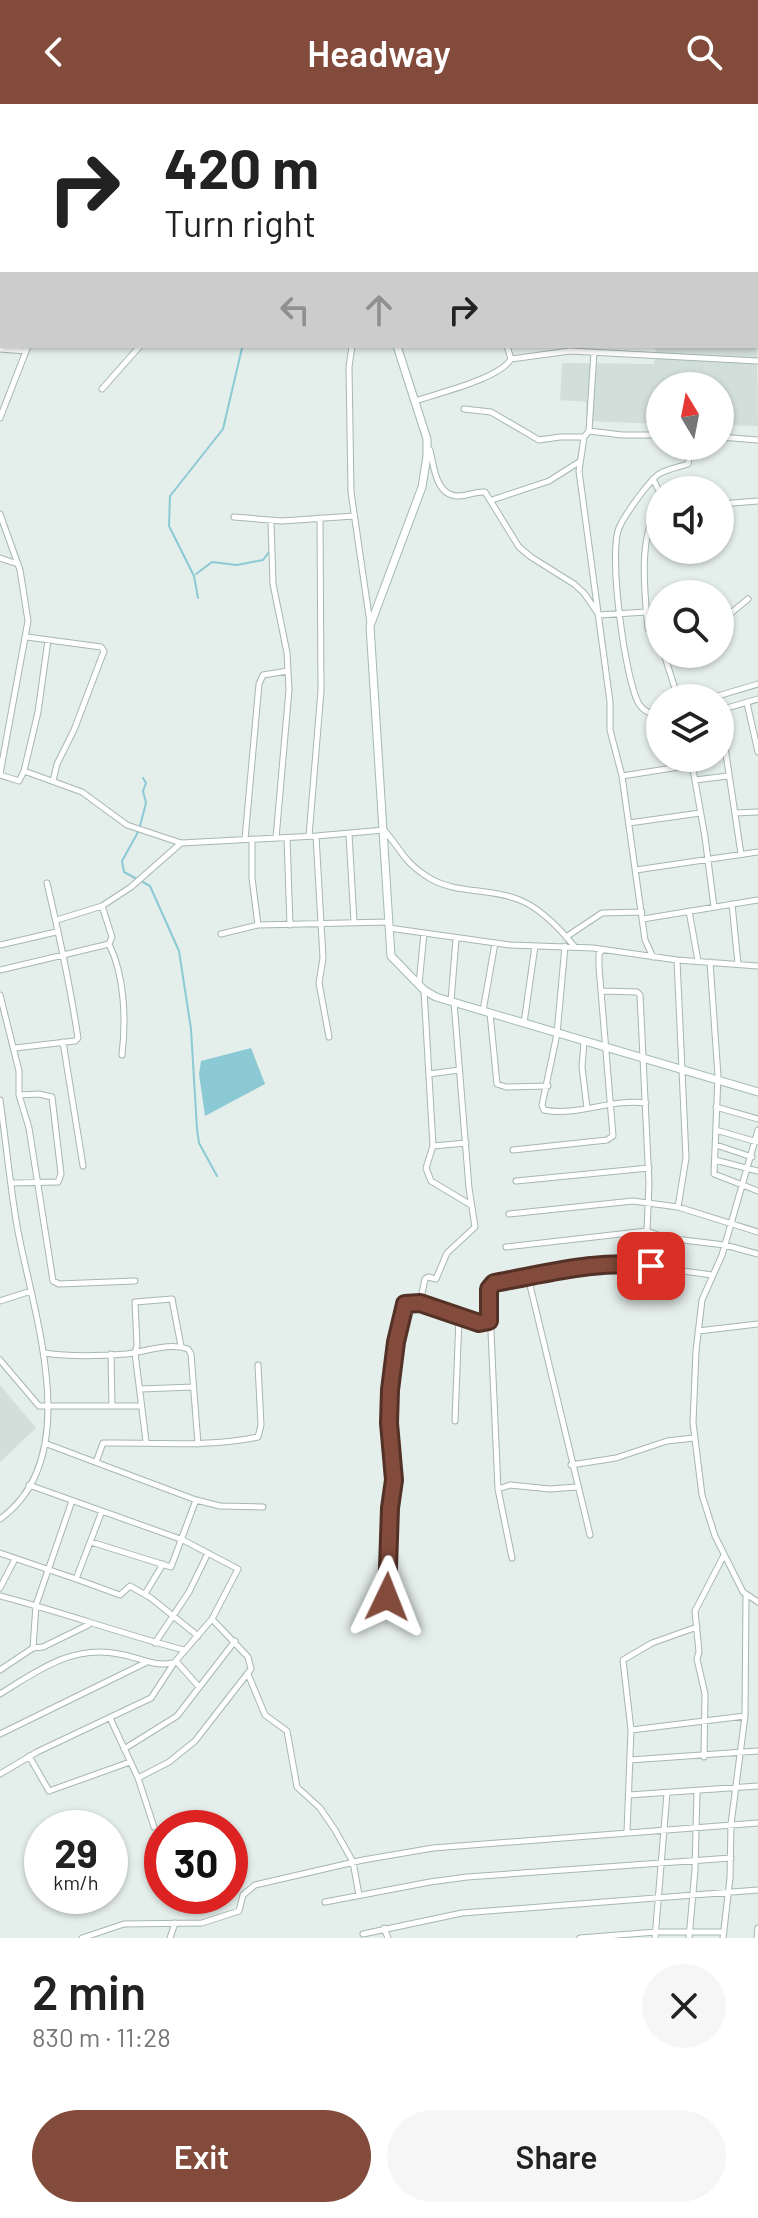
<!DOCTYPE html>
<meta charset="utf-8">
<style>
body{margin:0;font-family:Barlow,sans-serif;background:#f6f6f6;color:#222;height:100vh;display:flex;flex-direction:column;font-size:30px;white-space:nowrap}
*{box-sizing:border-box;margin:0}
p{font-size:26px;color:#767676}
.icon{flex:none;width:44px;height:44px;fill:none;stroke:currentColor;stroke-width:2;stroke-linecap:round;stroke-linejoin:round}
.map{position:relative;height:1834px;overflow:hidden}
.side{display:flex;flex-direction:column;background:#fff;flex:1}
.side>*{flex:none}
.hud{position:absolute;left:0px;top:0px;width:758px;height:244px;box-shadow:0 2px 6px #0004;background:#fff;color:#222;overflow:hidden}
.needle{width:52px;rotate:350deg}
.controls{position:absolute;left:646px;top:268px;display:grid;gap:16px}
.controls a{display:grid;place-items:center;width:88px;height:88px;border-radius:50%;background:#fff;box-shadow:0 2px 6px #0004;font-size:40px}
.speed{position:absolute;left:24px;top:1706px;display:flex;gap:16px;font-size:40px;font-weight:700;text-align:center}
.speed>*{display:grid;place-content:center;width:104px;height:104px;border-radius:50%;background:#fff;box-shadow:0 2px 6px #0004;line-height:1}
.speed small{font-size:20px;font-weight:400}
.speed .limit{border:12px solid #d22;background:#fff;color:#111}
.pin{position:absolute;display:grid;place-items:center;width:68px;height:68px;color:#fff;margin:-34px;border-radius:16px;box-shadow:0 4px 12px #0006}
.me{position:absolute;width:88px;margin:-44px;rotate:2deg;stroke-linejoin:round;filter:drop-shadow(0 0 6px #0008)}
.turn{display:flex;align-items:center;gap:28px;height:168px;padding:0 32px;font-size:36px}
.turn .icon{width:104px;height:104px;stroke-width:2.5}
.turn b{display:block;font-size:56px;line-height:68px}
.lanes{display:flex;align-items:center;height:76px;padding:0 32px;background:#0003;justify-content:center;gap:40px;direction:ltr}
.lanes .off{opacity:.35}
.round{display:grid;place-items:center;flex:none;width:84px;height:84px;border-radius:42px;background:#f6f6f6}
.head{display:flex;align-items:center;justify-content:space-between;height:136px;padding:0 32px}
h1{font-size:48px;font-weight:600;line-height:60px}
.button{display:flex;gap:16px;margin-top:auto;padding:16px 32px}
.button a{flex:1;height:92px;border-radius:48px;background:#824b3b;color:#fff;font-size:32px;font-weight:600;line-height:92px;text-align:center}
.button a+a{background:#f6f6f6;color:#222}
header{display:flex;justify-content:space-between;align-items:center;height:104px;padding:0 32px;background:#824b3b;color:#fff;font-size:36px;font-weight:600}
.map>svg:first-child{display:block}
.built{fill:#d2ded9}
.water{fill:#8bcad5}
.lines{fill:none;stroke-linecap:round;stroke-linejoin:round}
.stream{stroke:#8bcad5;stroke-width:2}
.street-casing{stroke:#a6b7b1;stroke-width:7}
.secondary-casing{stroke:#a2bab2;stroke-width:9}
.highway-casing{stroke:#c1cac7;stroke-width:11}
.street{stroke:#fff;stroke-width:5}
.secondary{stroke:#fff;stroke-width:7}
.highway{stroke:#2d6e60;stroke-width:9}
.rail-casing{stroke:#5d7c73;stroke-width:5}
.rail{stroke:#f5faf8;stroke-width:2;stroke-dasharray:6;stroke-linecap:butt}
.route-casing{stroke:#543126;stroke-width:20}
.route{stroke:#824b3b;stroke-width:14}
</style>
<header><svg class="icon" aria-label="back" viewBox="0 0 24 24"><path d="M15 5l-7 7 7 7"/></svg>Headway<svg class="icon" aria-label="search" viewBox="0 0 24 24"><circle cx="10" cy="10" r="6"/><path d="M15 15l6 6"/></svg></header>
<div class="map">
<svg width="758" height="1834" viewBox="0 0 758 1834">
<rect width="100%" height="100%" fill="#e4eeea"/>
<path class="built" d="M 756,190 L 758,322 L 720,321 L 720,282 L 660,282 L 660,320 L 586,317 L 586,298 L 560,296 L 562,259 L 654,260 L 656,242 L 756,242 Z
M 0,1281 L 36,1324 L 0,1358 Z"/>
<path class="water" d="M 251,944 L 265,980 L 205,1012 L 199,970 L 201,957 Z"/>
<g class="lines">
<path class="stream" d="M 196,470 L 212,458 L 237,461 L 263,456 L 269,448
M 198,494 L 194,472 L 169,422 L 170,392 L 223,325 L 242,244
M 140,722 L 146,699 L 143,687 L 146,679 L 143,674
M 138,728 L 122,757 L 124,768 L 150,782 L 179,847 L 191,925 L 197,1025 L 199,1039 L 217,1072"/>
<g class="street-casing">
<path id="street" d="M 311,0 L 312,2
M 354,2 L 355,0
M 0,7 L 2,7
M 0,150 L 2,150
M 756,176 L 758,176
M 352,242 L 349,263 L 351,388 L 370,519
M 507,242 L 511,255
M 0,245 L 26,247
M 594,248 L 589,327 L 584,333 L 579,367 L 610,598 L 610,626 L 622,672 L 645,836 L 653,853
M 102,285 L 140,242
M 415,297 C 438,289 499,275 511,255 L 570,247 L 758,257
M 464,305 L 491,308 L 539,336 L 560,333 L 584,333
M 0,314 L 28,242
M 589,327 L 622,331 L 660,331
M 720,333 L 758,336
M 430,346 C 434,363 436,393 459,392 C 468,392 476,387 485,388 L 519,443 L 531,453 L 574,480 L 584,489 L 599,511 L 646,508
M 653,375 L 660,389
M 492,396 L 549,377 L 579,358
M 720,400 L 758,397
M 660,403 C 637,430 645,491 648,525 L 660,531
M 0,410 L 20,466 L 28,517 L 0,670
M 234,413 L 282,417 L 354,412
M 271,417 L 273,480 L 287,549 L 289,586 L 276,734
M 0,454 L 18,460
M 720,518 L 748,495
M 27,533 L 101,543 L 104,547 L 74,626 L 57,660 L 53,677
M 664,550 L 678,594
M 711,594 L 758,580
M 747,599 L 758,648
M 720,606 L 758,595
M 720,610 L 741,750
M 660,611 C 651,610 644,608 639,600 C 625,576 608,449 619,424 C 624,412 648,378 659,370 C 667,365 679,363 688,360 L 691,342
M 691,654 L 705,733 L 714,803
M 24,667 L 38,608 L 48,536
M 0,671 L 19,677 L 24,667 L 82,688 L 127,721 L 181,739 L 316,732 L 384,726 C 403,748 404,759 431,775 C 458,790 489,784 517,795 C 538,802 561,826 575,843
M 622,672 L 692,661
M 695,676 L 728,672
M 735,709 L 758,708
M 629,719 L 700,709
M 349,730 L 354,818
M 309,732 L 321,587 L 320,414
M 316,732 L 323,854 L 319,879 L 329,933
M 287,734 L 290,821
M 245,735 L 259,580 L 263,571 L 288,567
M 252,735 L 252,774 L 258,821
M 636,766 L 758,748
M 732,800 L 738,860
M 689,807 L 698,857
M 643,815 L 758,796
M 57,816 L 102,802 L 131,783 L 181,739
M 389,824 L 510,841 L 593,844 L 677,856 L 758,862
M 221,830 L 258,821 L 388,818
M 566,833 L 602,809 L 642,808
M 109,840 C 125,872 126,917 122,951
M 0,841 L 56,828
M 565,842 L 557,930 L 542,1001 L 544,1006 C 577,1013 612,994 646,999
M 677,856 L 686,1054 L 678,1103
M 710,858 L 718,972 L 714,1070 L 758,1087
M 0,866 L 109,840 L 112,833 L 102,802
M 419,880 L 424,829
M 424,886 L 433,1042 L 426,1064 L 431,1077 L 471,1101
M 602,887 L 637,888 L 640,891 L 649,1079 L 647,1127
M 0,891 L 19,967 L 19,991 L 29,1024 L 53,1177 L 59,1180 L 135,1177
M 451,897 L 456,835
M 483,907 L 495,839
M 490,909 L 497,980 L 506,983 L 548,982
M 524,919 L 535,842
M 584,937 L 582,963 L 587,1004
M 63,938 L 83,1062
M 15,944 L 75,937 L 78,934 C 70,881 59,830 47,779
M 429,970 L 459,966
M 0,996 C 6,1038 10,1081 17,1122 C 32,1207 87,1353 0,1415
M 716,1003 L 758,1015
M 716,1026 L 757,1038
M 758,1026 L 722,1151 L 702,1196 L 696,1247 L 693,1319 L 702,1391 L 715,1432 L 743,1488 L 758,1498
M 716,1041 L 752,1053
M 433,1042 L 466,1039
M 513,1046 L 607,1036 L 613,1032 L 599,863 L 599,850 L 602,846
M 715,1056 L 758,1067
M 516,1077 L 649,1064
M 11,1079 L 58,1078 L 61,1070 L 52,993 L 39,990 L 19,991
M 509,1110 L 633,1097 L 678,1103 L 758,1128
M 506,1143 L 647,1127 L 666,1134 L 725,1141 L 758,1150
M 632,1160 L 635,1129
M 528,1173 L 590,1431
M 0,1197 L 31,1187
M 420,1199 L 473,1219 L 489,1217
M 698,1227 L 758,1220
M 45,1249 C 70,1253 100,1252 126,1250 C 146,1248 168,1238 188,1245 L 191,1250 L 198,1340
M 111,1250 L 112,1302
M 0,1256 L 39,1302 L 141,1302
M 141,1285 L 193,1283
M 455,1317 L 459,1214
M 146,1337 L 135,1249 L 137,1241 L 135,1198 L 172,1195 L 181,1242
M 47,1340 L 196,1396 L 220,1402 L 263,1403
M 96,1358 L 103,1339 C 154,1338 207,1344 258,1333 L 261,1321 L 258,1261
M 571,1361 L 616,1354 L 667,1337 L 694,1334
M 498,1385 L 510,1381 L 550,1385 L 577,1383
M 91,1438 L 171,1463 L 196,1396
M 0,1449 L 76,1475 L 102,1407
M 512,1454 L 498,1385 L 489,1182 L 494,1179 L 592,1160 L 632,1160 L 712,1171
M 76,1475 L 120,1491 L 130,1482 L 151,1494 L 198,1532
M 0,1484 L 15,1455
M 145,1490 L 163,1460
M 0,1492 C 62,1508 122,1530 184,1546
M 405,1510 L 390,1512 L 387,1493 L 394,1376 L 389,1319 L 390,1286 L 396,1238 L 405,1200 L 410,1198 L 420,1199 L 425,1175 L 428,1173 L 436,1175 L 447,1149 L 475,1123 L 469,1084 L 454,898
M 155,1539 L 189,1488 L 208,1449
M 33,1544 L 36,1501 L 72,1397
M 176,1557 L 199,1583
M 0,1566 L 33,1544 L 43,1543 L 88,1521
M 248,1570 L 265,1611 L 287,1627 L 297,1683 L 320,1704 L 335,1726 L 353,1758 L 359,1791
M 0,1590 C 37,1567 73,1540 119,1550 C 139,1553 152,1563 173,1559
M 110,1614 L 138,1674 L 154,1723
M 631,1626 L 745,1612
M 0,1630 L 145,1559
M 124,1645 L 177,1612 L 235,1537
M 29,1652 L 49,1687 L 130,1658
M 704,1653 L 705,1590 L 697,1555 L 699,1548 L 695,1507 L 724,1451
M 630,1656 L 758,1647
M 0,1670 L 37,1648 L 151,1594 L 174,1559 L 212,1515 L 238,1465 L 183,1436 L 29,1381
M 138,1674 L 169,1658 L 195,1637 L 251,1565 L 248,1553 L 212,1515
M 629,1691 L 758,1682
M 627,1728 L 631,1626 L 623,1556 L 652,1539 L 697,1523
M 325,1798 L 430,1778 L 467,1773 L 731,1754
M 384,1824 L 388,1834
M 363,1830 L 462,1809 L 758,1786
M 82,1834 L 124,1820 L 202,1819 L 239,1807 L 243,1791 L 255,1781 L 363,1756 L 433,1744 L 758,1719
M 170,1834 L 175,1819
M 580,1834 L 656,1828 L 724,1828
M 655,1834 L 667,1689
M 689,1834 L 695,1766 L 697,1687
M 723,1834 L 730,1774 L 731,1720 L 745,1612 L 746,1491
M 757,1834 L 758,1824"/>
</g>
<g class="secondary-casing">
<path id="secondary" d="M 555,0 L 557,2
M 0,124 L 2,123
M 0,140 L 2,139
M 397,242 L 427,335 L 427,352 L 422,383 L 370,522 L 391,852 L 424,886 L 436,893 L 758,988"/>
</g>
<g class="highway-casing">
<path id="highway" d="M 111,0 L 112,2
M 544,0 L 547,2
M 146,2 L 147,0
M 756,28 L 758,26
M 0,67 L 2,68"/>
</g>
<use href="#street" class="street"/>
<use href="#secondary" class="secondary"/>
<use href="#highway" class="highway"/>
<g class="rail-casing">
<path id="rail" d="M 0,25 L 2,25
M 756,41 L 758,40
M 756,62 L 758,61
M 756,98 L 758,98
M 756,123 L 758,123"/>
</g>
<use href="#rail" class="rail"/>
</g>
<g class="lines">
<g class="route-casing">
<path id="route" d="M 387,1493 L 390,1404 L 394,1376 L 389,1319 L 390,1286 L 396,1238 L 405,1200 L 420,1199 L 479,1219 L 489,1217 L 489,1185 L 494,1179 C 546,1170 597,1155 651,1162"/>
</g>
<use href="#route" class="route"/>
</g>
</svg>
<div class="controls">
<a><svg class="needle" viewBox="-14 -14 28 28"><path d="M0-13l5 13h-10z" fill="#e53935"/><path d="M0 13l5-13h-10z" fill="#767676"/></svg></a>
<a><svg class="icon" aria-label="sound" viewBox="0 0 24 24"><path d="M4 9h4l5-4v14l-5-4H4zM17 9q2 3 0 6"/></svg></a>
<a><svg class="icon" aria-label="search" viewBox="0 0 24 24"><circle cx="10" cy="10" r="6"/><path d="M15 15l6 6"/></svg></a>
<a><svg class="icon" aria-label="layers" viewBox="0 0 24 24"><path d="M12 4l9 5-9 5-9-5zM3 14l9 5 9-5"/></svg></a>
</div>
<div class="speed"><div>29<small>km/h</small></div><div class="limit">30</div></div>
<div class="pin" style="left:651px;top:1162px;background:#d93025"><svg class="icon" aria-label="arrive" viewBox="0 0 24 24"><path d="M6 21V4h12l-3 4 3 4H6"/></svg></div>
<svg class="me" style="left:387px;top:1493px" viewBox="-20 -20 40 40"><path d="M0-17L14 15 0 8-14 15z" fill="#824b3b" stroke="#fff" stroke-width="4"/></svg>
<div class="hud">
<div class="turn"><svg class="icon" aria-label="right" viewBox="0 0 24 24"><path d="M7 20v-9h11M14 6l5 5-5 5"/></svg><div><b>420 m</b>Turn right</div></div>
<div class="lanes"><svg class="icon off" aria-label="left" viewBox="0 0 24 24"><path d="M17 20v-9H6M10 6l-5 5 5 5"/></svg><svg class="icon off" aria-label="ahead" viewBox="0 0 24 24"><path d="M12 20V5M6 11l6-6 6 6"/></svg><svg class="icon" aria-label="right" viewBox="0 0 24 24"><path d="M7 20v-9h11M14 6l5 5-5 5"/></svg></div>
</div>
</div>
<section class="side">
<div class="head"><div><h1>2 min</h1><p>830 m · 11:28</p></div><a class="round"><svg class="icon" aria-label="close" viewBox="0 0 24 24"><path d="M6 6l12 12M18 6L6 18"/></svg></a></div>
<div class="button"><a>Exit</a><a>Share</a></div>
</section>
